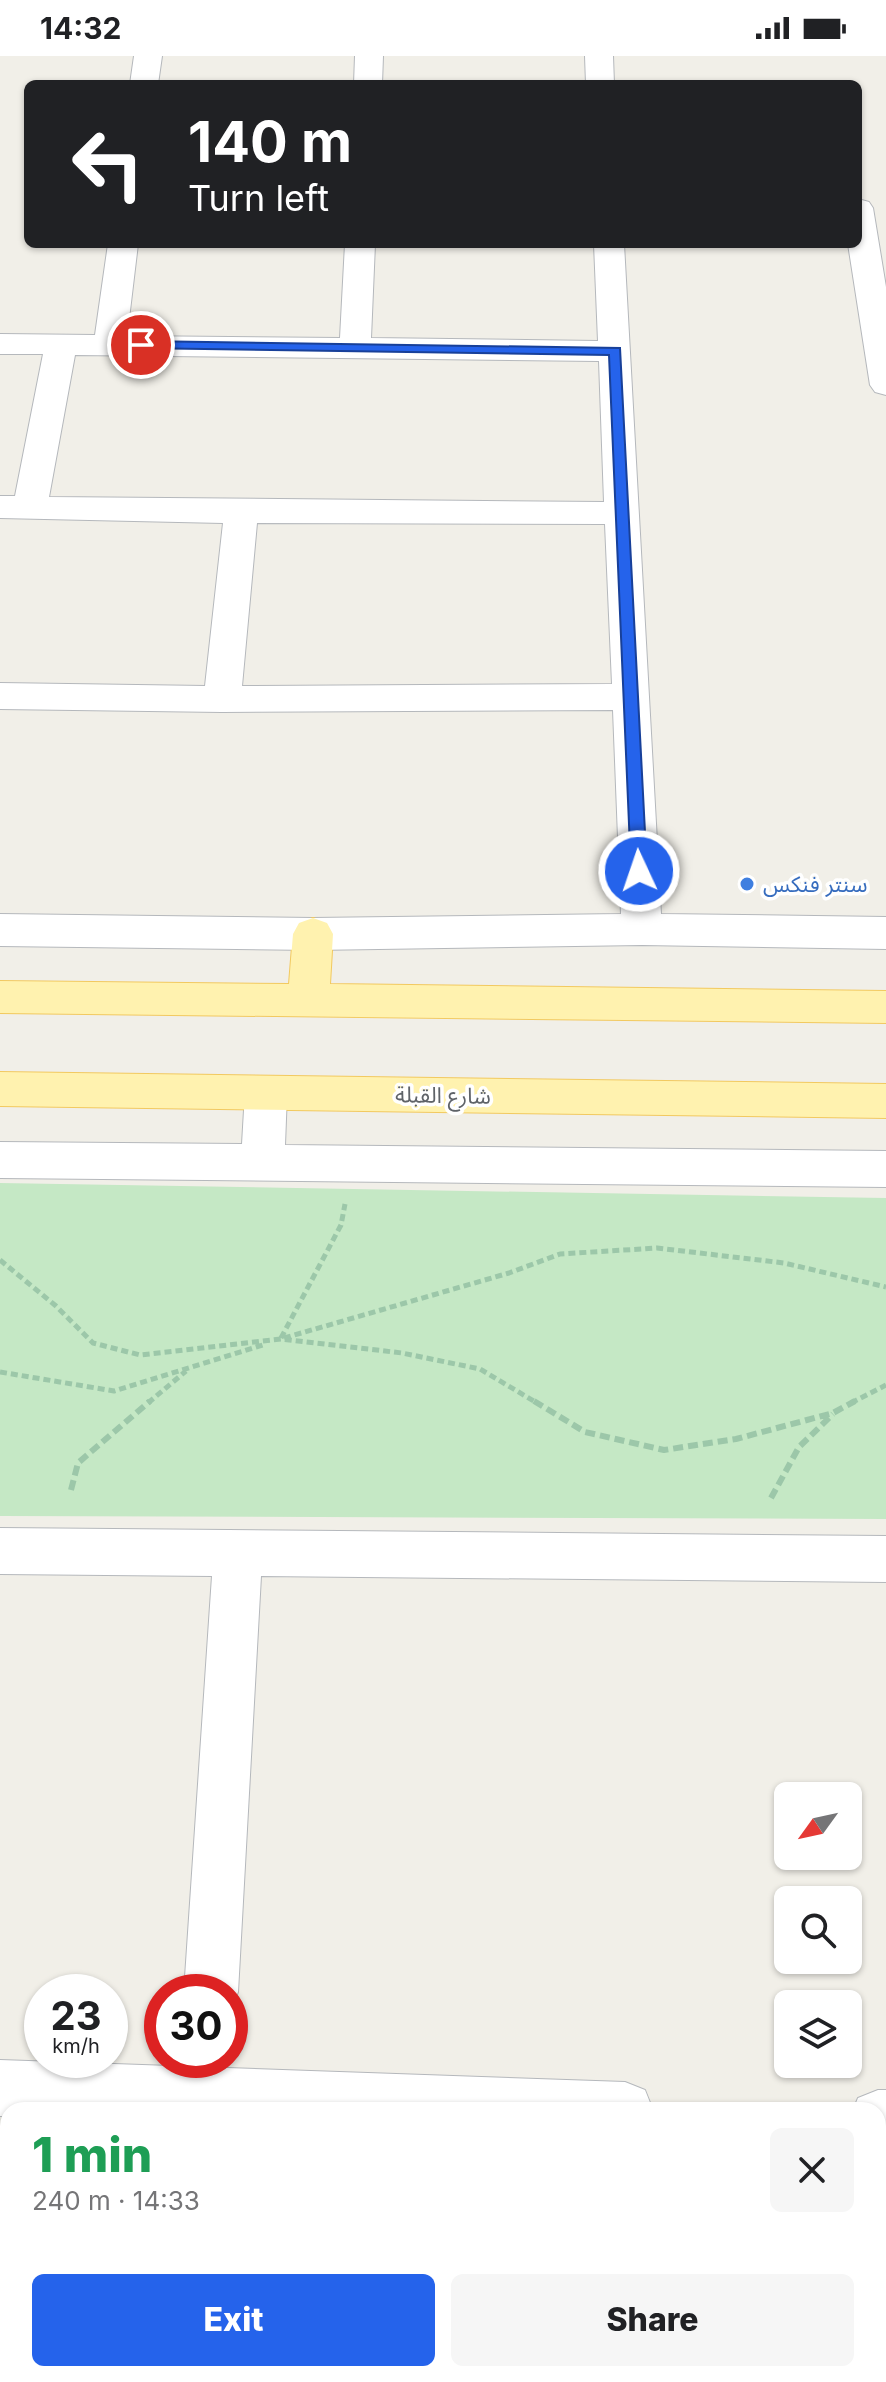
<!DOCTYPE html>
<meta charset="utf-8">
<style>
body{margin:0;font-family:Inter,"Noto Sans Arabic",sans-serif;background:#f6f6f6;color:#202124;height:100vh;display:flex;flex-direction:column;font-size:30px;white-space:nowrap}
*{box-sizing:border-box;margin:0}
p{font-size:26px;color:#757577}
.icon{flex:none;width:44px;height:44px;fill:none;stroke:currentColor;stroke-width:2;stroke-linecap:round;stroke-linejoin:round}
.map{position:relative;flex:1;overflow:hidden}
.details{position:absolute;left:0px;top:2046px;width:886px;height:280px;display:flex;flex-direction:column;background:#fff;border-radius:24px 24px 0 0;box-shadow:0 2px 6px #0004}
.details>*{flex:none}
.hud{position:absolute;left:24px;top:24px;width:838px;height:168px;border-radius:12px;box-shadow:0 2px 6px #0004;background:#202124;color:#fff;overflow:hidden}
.needle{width:52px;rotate:237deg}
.fabs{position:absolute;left:774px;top:1726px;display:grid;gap:16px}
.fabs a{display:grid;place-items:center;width:88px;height:88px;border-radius:12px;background:#fff;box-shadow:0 2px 6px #0004;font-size:40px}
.speed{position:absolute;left:24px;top:1918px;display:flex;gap:16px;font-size:40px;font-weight:700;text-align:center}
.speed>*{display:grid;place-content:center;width:104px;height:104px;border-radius:50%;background:#fff;box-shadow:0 2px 6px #0004;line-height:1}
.speed small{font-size:20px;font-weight:400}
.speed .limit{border:12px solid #d22;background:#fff;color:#111}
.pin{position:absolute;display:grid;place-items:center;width:68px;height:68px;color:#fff;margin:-34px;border:4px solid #fff;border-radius:50%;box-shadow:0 2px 8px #0007}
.me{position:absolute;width:88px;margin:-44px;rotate:357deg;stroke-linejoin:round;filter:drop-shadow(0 0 6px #0008)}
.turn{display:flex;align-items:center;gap:28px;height:168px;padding:0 32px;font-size:36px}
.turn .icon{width:104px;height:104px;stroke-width:2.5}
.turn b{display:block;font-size:56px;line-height:68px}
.round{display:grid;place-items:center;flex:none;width:84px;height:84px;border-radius:12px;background:#f6f6f6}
.head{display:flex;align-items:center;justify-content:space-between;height:136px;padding:0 32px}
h1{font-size:48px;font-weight:800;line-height:60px;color:#1e9e55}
.primary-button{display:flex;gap:16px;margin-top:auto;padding:16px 32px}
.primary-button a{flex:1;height:92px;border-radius:12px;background:#2563eb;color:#fff;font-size:32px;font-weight:800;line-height:92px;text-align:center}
.primary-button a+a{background:#f6f6f6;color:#202124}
.status{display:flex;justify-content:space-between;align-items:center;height:56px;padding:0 40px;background:#fff;direction:ltr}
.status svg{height:22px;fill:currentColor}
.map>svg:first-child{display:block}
.green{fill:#c5e8c5}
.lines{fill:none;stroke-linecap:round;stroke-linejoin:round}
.minor-casing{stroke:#b5b8bc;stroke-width:2}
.major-casing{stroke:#f2c960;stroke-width:2}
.path-far1{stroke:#9cc7a9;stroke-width:5;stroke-dasharray:7 4;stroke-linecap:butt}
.path{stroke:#9cc7a9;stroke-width:6;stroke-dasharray:10 5;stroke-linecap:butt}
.minor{fill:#fff;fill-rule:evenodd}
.major{fill:#fff2af;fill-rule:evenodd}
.route{fill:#2563eb;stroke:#184099;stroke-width:2}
.shop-dot{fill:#3f7fe0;stroke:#fff;stroke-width:3}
.labels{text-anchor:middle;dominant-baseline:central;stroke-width:7;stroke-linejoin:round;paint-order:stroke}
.shop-label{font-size:22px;fill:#366cbe;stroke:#fff;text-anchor:start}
.street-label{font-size:22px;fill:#5f6368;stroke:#fff}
</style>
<div class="status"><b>14:32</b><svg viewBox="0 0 49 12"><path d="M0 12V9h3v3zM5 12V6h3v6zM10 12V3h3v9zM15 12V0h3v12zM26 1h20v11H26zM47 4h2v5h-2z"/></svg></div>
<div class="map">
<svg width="886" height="2326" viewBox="0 0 886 2326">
<rect width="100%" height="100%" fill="#f1efe8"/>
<path class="green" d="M 0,1127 L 886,1142 L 886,1463 L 0,1460 Z"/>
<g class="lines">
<g class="minor-casing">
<path id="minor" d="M 134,0 L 162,0 L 158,28 L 130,28 Z
M 355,0 L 383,0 L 382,28 L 354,28 Z
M 585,0 L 613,0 L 614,28 L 586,28 Z
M 858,143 L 869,146 L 873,152 L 886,231 L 886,339 L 875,336 L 870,329 L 848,188 L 858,188 Z
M 108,188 L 138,188 L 127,280 L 340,282 L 345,188 L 375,188 L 371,282 L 598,285 L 594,188 L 624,188 L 661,858 L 886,861 L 886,893 L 642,889 L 313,894 L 0,890 L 0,858 L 313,862 L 621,858 L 613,654 L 222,656 L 0,653 L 0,627 L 205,630 L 223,467 L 0,462 L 0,440 L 15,440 L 43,298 L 0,298 L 0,278 L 95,279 ZM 75,299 L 599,305 L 604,446 L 49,441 ZM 257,467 L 605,468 L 612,628 L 242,630 Z
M 266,1020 L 281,1025 L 287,1037 L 285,1089 L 886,1095 L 886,1131 L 0,1122 L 0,1086 L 242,1088 L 245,1037 L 251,1025 Z
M 0,1472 L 886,1480 L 886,1526 L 261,1520 L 238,1936 L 230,1955 L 230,1936 L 184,1936 L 212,1520 L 0,1518 Z
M 0,2004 L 625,2026 L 645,2034 L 653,2054 L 8,2054 L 8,2060 L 0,2060 Z
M 878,2034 L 886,2034 L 886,2090 L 878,2090 L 878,2054 L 853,2054 L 858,2042 Z
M 157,2318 L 217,2318 L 217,2326 L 157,2326 Z"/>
</g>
<g class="major-casing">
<path id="major" d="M 313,862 L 327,867 L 333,878 L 330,928 L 886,935 L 886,967 L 0,957 L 0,925 L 289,928 L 293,878 L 299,867 Z
M 0,1016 L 886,1028 L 886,1062 L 0,1050 Z"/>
</g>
<path class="path-far1" d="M 0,1204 L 56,1250 L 93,1287 L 140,1299 L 281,1283 L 402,1297 L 480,1313 L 537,1347
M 281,1282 L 341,1169 L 345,1148
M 284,1282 L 509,1217 L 560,1198 L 657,1192 L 784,1207 L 886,1231
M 0,1316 L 114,1335 L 266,1288
M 148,1347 L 186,1315
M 851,1347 L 886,1329"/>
<path class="path" d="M 534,1345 L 585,1376 L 664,1394 L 736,1383 L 833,1357 L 855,1345
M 71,1434 L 78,1407 L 150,1345
M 771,1442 L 799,1391 L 833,1358"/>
<use href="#minor" class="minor"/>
<use href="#major" class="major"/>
</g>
<path class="route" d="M 141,285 L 620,292 L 647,815 L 645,820 L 633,820 L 631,815 L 609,299 L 136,292 L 136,286 Z"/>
<circle class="shop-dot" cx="747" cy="828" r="8"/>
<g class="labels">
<g class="shop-label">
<text x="763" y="828">سنتر فنكس</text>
</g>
<g class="street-label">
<text transform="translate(443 1039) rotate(1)">شارع القبلة</text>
</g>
</g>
</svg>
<div class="fabs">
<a><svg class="needle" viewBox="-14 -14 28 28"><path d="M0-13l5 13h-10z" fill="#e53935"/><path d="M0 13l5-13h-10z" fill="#757577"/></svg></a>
<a><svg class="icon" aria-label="search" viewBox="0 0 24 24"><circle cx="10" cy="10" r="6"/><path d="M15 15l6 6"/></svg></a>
<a><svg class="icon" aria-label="layers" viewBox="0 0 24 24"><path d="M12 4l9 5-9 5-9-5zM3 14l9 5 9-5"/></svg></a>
</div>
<div class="speed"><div>23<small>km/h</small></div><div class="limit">30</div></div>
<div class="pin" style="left:141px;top:289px;background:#d93025"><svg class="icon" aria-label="arrive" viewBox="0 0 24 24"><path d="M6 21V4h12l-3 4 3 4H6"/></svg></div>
<svg class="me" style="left:639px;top:815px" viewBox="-20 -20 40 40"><circle r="17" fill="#2563eb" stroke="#fff" stroke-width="3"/><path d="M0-11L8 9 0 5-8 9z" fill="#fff"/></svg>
<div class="hud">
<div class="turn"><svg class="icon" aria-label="left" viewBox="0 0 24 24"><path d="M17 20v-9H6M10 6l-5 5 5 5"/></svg><div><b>140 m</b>Turn left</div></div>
</div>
<section class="details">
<div class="head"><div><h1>1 min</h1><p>240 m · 14:33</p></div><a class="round"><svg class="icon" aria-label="close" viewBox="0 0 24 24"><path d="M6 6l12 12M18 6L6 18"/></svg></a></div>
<div class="primary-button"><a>Exit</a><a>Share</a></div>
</section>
</div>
